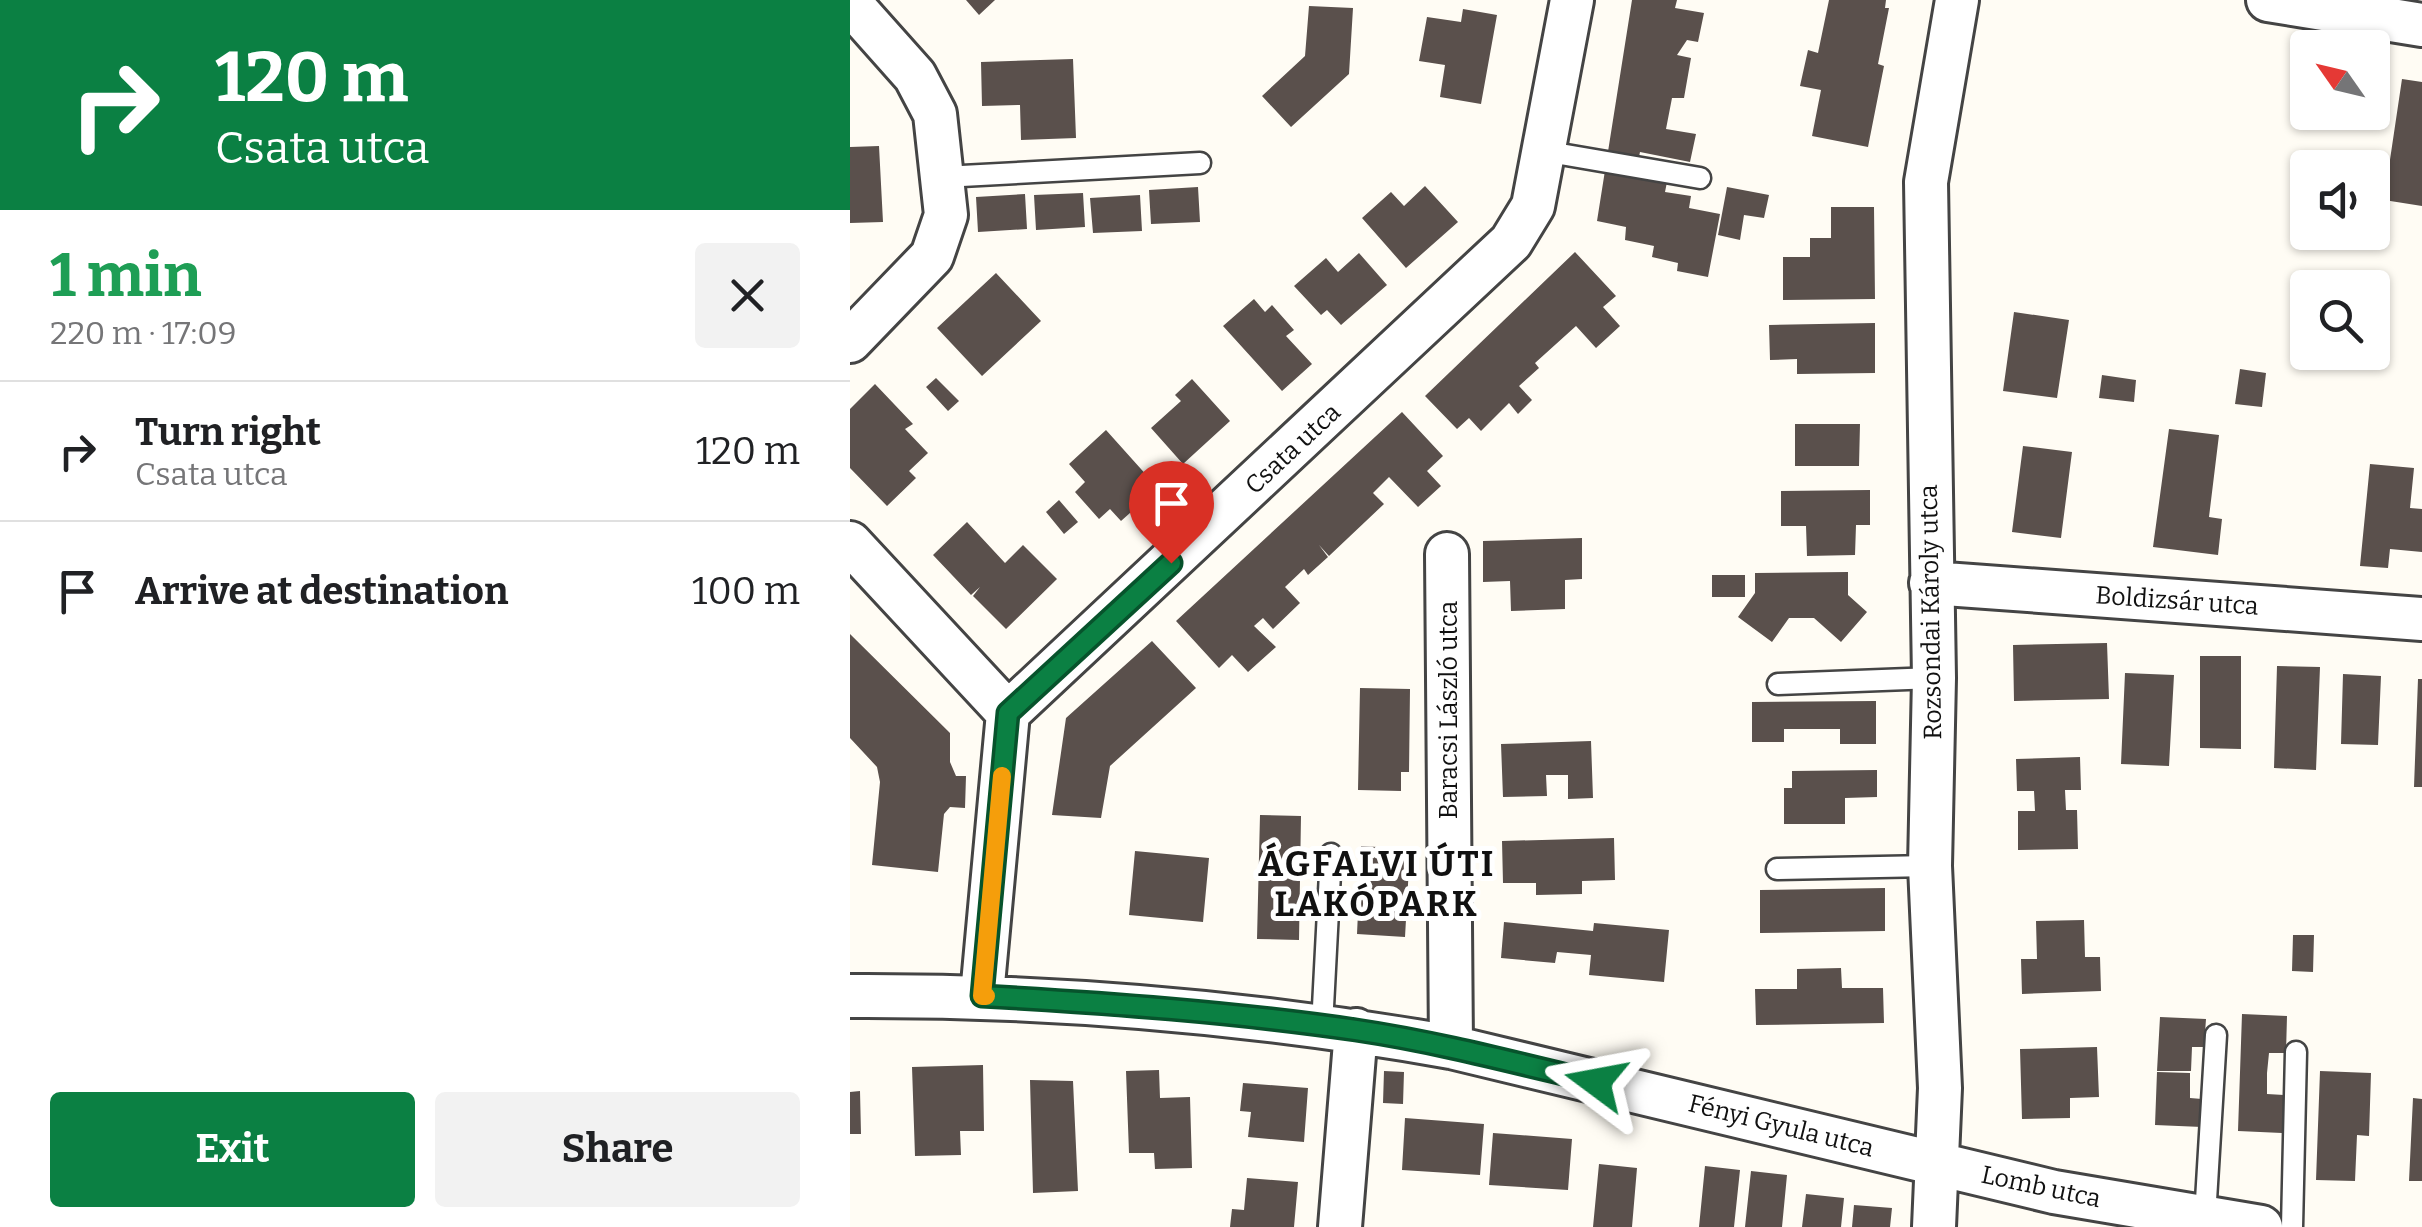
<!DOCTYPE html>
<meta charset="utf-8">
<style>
body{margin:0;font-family:Bitter,serif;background:#f2f2f2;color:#202124;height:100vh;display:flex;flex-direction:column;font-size:38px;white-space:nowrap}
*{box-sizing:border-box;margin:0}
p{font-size:32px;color:#757577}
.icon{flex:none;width:55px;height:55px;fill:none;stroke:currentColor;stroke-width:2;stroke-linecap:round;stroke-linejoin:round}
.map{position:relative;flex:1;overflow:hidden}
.sheet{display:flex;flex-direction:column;background:#fff;width:850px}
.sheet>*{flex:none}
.banner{background:#0b8043;color:#fff;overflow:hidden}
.needle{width:65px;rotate:304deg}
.controls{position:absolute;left:1440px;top:30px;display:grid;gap:20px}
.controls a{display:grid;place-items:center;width:100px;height:100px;border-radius:10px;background:#fff;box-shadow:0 2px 8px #0004;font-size:50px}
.pin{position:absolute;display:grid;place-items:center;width:85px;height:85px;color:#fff;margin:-102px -42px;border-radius:50% 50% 50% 0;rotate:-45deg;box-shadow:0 0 10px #0007}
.pin .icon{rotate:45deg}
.me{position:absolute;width:110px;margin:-55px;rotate:283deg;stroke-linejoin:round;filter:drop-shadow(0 0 8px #0008)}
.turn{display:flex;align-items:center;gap:35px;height:210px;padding:0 50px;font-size:45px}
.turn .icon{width:130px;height:130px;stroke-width:2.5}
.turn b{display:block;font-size:70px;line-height:85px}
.round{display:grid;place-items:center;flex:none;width:105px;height:105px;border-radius:10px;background:#f2f2f2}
.overview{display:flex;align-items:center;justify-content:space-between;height:170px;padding:0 50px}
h1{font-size:60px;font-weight:700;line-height:75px;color:#1e9e55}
.cta{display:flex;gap:20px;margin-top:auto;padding:20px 50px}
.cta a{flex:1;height:115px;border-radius:10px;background:#0b8043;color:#fff;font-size:40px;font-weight:700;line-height:115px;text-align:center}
.cta a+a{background:#f2f2f2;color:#202124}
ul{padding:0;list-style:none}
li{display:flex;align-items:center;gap:30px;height:140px;padding:0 50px;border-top:2px solid #e0e0e0}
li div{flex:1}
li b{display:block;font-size:38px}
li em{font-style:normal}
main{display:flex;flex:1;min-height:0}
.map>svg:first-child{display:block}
.building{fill:#5a504c}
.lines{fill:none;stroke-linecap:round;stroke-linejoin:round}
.service-casing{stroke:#444;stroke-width:25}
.minor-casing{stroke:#444;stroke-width:48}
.service{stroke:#fff;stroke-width:20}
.minor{stroke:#fff;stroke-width:42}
.route-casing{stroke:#07532c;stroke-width:25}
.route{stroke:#0b8043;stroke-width:18}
.slow{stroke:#f59e0b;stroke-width:18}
.labels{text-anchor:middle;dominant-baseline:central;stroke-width:10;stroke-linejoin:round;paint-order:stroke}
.street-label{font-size:25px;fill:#111;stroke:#fff}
.district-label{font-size:35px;font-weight:bold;letter-spacing:2.5px;fill:#111;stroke:#fff}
</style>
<main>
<section class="sheet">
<div class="banner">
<div class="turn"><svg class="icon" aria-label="right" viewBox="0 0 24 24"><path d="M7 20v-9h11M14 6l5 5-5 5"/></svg><div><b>120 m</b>Csata utca</div></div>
</div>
<div class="overview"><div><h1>1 min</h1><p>220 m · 17:09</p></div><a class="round"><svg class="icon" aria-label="close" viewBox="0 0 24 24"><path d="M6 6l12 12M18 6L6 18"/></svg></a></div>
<ul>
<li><svg class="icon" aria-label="right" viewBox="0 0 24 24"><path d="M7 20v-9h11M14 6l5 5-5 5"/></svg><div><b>Turn right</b><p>Csata utca</p></div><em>120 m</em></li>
<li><svg class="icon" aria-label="arrive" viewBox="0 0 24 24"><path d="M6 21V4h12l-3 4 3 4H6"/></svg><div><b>Arrive at destination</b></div><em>100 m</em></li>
</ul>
<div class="cta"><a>Exit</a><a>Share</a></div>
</section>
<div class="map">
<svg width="1572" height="1227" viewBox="0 0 1572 1227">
<rect width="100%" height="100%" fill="#fffcf4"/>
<path class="building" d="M 116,0 L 145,0 L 129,15 Z
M 782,0 L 827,0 L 825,8 L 854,13 L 848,42 L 837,40 L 827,55 L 841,58 L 834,98 L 822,98 L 816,129 L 846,134 L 840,162 L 790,152 L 785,176 L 817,182 L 815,192 L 841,196 L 839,208 L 870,214 L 858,277 L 827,271 L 828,263 L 802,257 L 804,246 L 775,240 L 776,227 L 747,221 Z
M 979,0 L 1036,0 L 1035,8 L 1039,8 L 1028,64 L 1034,66 L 1018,147 L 962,136 L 971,90 L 950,86 L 958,50 L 968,53 Z
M 459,6 L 503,8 L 499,74 L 441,127 L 412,96 L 455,56 Z
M 613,9 L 647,15 L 631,104 L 590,97 L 595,65 L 569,61 L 577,17 L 611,22 Z
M 223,59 L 226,138 L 171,140 L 170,105 L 132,106 L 131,62 Z
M 1552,79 L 1572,82 L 1572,206 L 1534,200 Z
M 29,146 L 33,222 L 0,223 L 0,147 Z
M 575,186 L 608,222 L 556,268 L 512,218 L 541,192 L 554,206 Z
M 348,187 L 350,222 L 301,224 L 299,190 Z
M 877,187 L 919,195 L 914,218 L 894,215 L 890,240 L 868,235 Z
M 233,193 L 235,227 L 186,230 L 184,195 Z
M 175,194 L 177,229 L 128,232 L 126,197 Z
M 290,195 L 292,231 L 243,233 L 240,198 Z
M 981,207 L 1024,207 L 1025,299 L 933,300 L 933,257 L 960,257 L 960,238 L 981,238 Z
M 725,252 L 766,296 L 753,307 L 770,326 L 746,348 L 726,326 L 685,363 L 689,368 L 669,386 L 682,400 L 668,414 L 659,403 L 631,431 L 619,418 L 607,429 L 575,396 Z
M 509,253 L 537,285 L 491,325 L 477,310 L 471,315 L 444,286 L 476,258 L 488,272 Z
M 146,273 L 191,321 L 132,376 L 87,328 Z
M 404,299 L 415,312 L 422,305 L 444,330 L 436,336 L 462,364 L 432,391 L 373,326 Z
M 1164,312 L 1219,320 L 1207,398 L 1153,391 Z
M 1025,323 L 1025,373 L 947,374 L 947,359 L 920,360 L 919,325 Z
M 1390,369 L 1416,373 L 1412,407 L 1385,404 Z
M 1252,375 L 1286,380 L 1284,402 L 1249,398 Z
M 86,378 L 109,401 L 98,411 L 76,387 Z
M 342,379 L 380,421 L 333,464 L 301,428 L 331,401 L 325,395 Z
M 25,384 L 63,424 L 55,429 L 78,453 L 59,471 L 66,478 L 37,506 L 0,468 L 0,409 Z
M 552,412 L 593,456 L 577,471 L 591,486 L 568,507 L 539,477 L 523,493 L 534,504 L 479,556 L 469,545 L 478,557 L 458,575 L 454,569 L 435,587 L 450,603 L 423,629 L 413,618 L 404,626 L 426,647 L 398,672 L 382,655 L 369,668 L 326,621 Z
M 945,424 L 1010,424 L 1009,466 L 945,466 Z
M 1319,429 L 1369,435 L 1359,517 L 1372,519 L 1368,555 L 1303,547 Z
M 256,430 L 308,488 L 271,521 L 260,509 L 249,519 L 225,492 L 235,482 L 219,464 Z
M 1173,446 L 1222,452 L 1211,538 L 1162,532 Z
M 1520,464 L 1564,468 L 1560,508 L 1572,509 L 1572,552 L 1540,549 L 1538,568 L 1510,566 Z
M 1020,490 L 1020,525 L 1006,525 L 1005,555 L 957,556 L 956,526 L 931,526 L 931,491 Z
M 209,500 L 228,522 L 214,534 L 196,512 Z
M 117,522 L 155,563 L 173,545 L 207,579 L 156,629 L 123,596 L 130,587 L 121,595 L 83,555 Z
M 732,538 L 732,579 L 715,580 L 715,609 L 661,611 L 660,581 L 633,582 L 633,541 Z
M 998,572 L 998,595 L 1017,612 L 991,642 L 964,618 L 939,618 L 922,642 L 888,617 L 905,593 L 905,573 Z
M 862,575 L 895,575 L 895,597 L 862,597 Z
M 0,634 L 100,733 L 100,762 L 106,776 L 116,776 L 115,808 L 100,807 L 94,814 L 88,872 L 22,865 L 30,782 L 27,767 L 0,738 Z
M 302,641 L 346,688 L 260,766 L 251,818 L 202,815 L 216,718 Z
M 1257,643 L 1259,699 L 1164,701 L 1163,645 Z
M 1350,656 L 1391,656 L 1391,749 L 1350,748 Z
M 1427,666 L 1470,667 L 1466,770 L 1424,768 Z
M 1275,673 L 1324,675 L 1319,766 L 1271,764 Z
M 1493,674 L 1531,676 L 1528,745 L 1491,744 Z
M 1568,679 L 1572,679 L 1572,787 L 1564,787 Z
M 510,688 L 560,689 L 559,772 L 551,772 L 551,791 L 508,790 Z
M 1026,701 L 1026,744 L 990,744 L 990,729 L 934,729 L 934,742 L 902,742 L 902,702 Z
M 741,741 L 743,798 L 718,799 L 718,775 L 696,775 L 697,796 L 653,797 L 651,744 Z
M 1230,757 L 1231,790 L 1215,790 L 1216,810 L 1227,810 L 1228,849 L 1168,850 L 1168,811 L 1185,811 L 1184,791 L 1167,791 L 1166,759 Z
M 1027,770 L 1027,797 L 995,798 L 995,824 L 934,824 L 934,788 L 942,788 L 942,771 Z
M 410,815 L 451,816 L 450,877 L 428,878 L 450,879 L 449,940 L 407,939 Z
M 764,838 L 765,880 L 732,881 L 732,894 L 686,895 L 686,883 L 653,883 L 652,841 Z
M 511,846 L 560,849 L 555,937 L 507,934 Z
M 285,851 L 359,858 L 353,922 L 279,915 Z
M 1035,888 L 1035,931 L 910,933 L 910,890 Z
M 1234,920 L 1235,957 L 1250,957 L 1251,991 L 1172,994 L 1171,959 L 1187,959 L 1186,921 Z
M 654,922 L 743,931 L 744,923 L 819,930 L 814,982 L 739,975 L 741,955 L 707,952 L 705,963 L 651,958 Z
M 1443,935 L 1464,935 L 1463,972 L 1442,971 Z
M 991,968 L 992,988 L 1033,988 L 1034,1023 L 906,1025 L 905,989 L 947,989 L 947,969 Z
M 1392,1014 L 1437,1016 L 1436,1053 L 1419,1053 L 1417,1073 L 1417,1094 L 1434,1095 L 1432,1133 L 1388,1131 Z
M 1310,1017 L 1356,1019 L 1354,1047 L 1342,1047 L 1341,1071 L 1307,1071 Z
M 1247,1047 L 1249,1097 L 1220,1098 L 1220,1118 L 1172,1119 L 1170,1049 Z
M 133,1065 L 134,1131 L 110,1131 L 111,1155 L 65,1156 L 62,1067 Z
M 309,1070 L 310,1098 L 340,1097 L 342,1168 L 305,1169 L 304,1153 L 279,1153 L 276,1071 Z
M 534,1071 L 554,1072 L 553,1104 L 533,1103 Z
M 1470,1071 L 1521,1073 L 1519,1136 L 1507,1135 L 1505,1181 L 1466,1180 Z
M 1307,1072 L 1340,1073 L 1340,1098 L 1352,1099 L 1352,1127 L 1305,1125 Z
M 180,1080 L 223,1081 L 228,1191 L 183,1193 Z
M 393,1083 L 458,1088 L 454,1142 L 398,1137 L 401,1112 L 390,1111 Z
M 10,1091 L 11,1134 L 0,1134 L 0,1092 Z
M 1563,1098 L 1572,1099 L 1572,1181 L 1559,1181 Z
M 555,1118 L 634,1124 L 630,1175 L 552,1170 Z
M 643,1133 L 722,1139 L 718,1190 L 639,1185 Z
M 749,1164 L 787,1168 L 782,1227 L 743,1227 Z
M 855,1166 L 890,1170 L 884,1227 L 849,1227 Z
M 901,1171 L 937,1175 L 932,1227 L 895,1227 Z
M 397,1178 L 448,1182 L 444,1227 L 380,1227 L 382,1209 L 394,1210 Z
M 956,1194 L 994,1198 L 991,1227 L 952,1227 Z
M 1004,1205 L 1042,1208 L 1040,1227 L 1002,1227 Z"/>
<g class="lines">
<g class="service-casing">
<path id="service" d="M 693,151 L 850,178
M 93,177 L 350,163
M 928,684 L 1084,678
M 927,869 L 1080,866
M 472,1026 L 481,854
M 1355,1217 L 1366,1035
M 1442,1227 L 1446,1052"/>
</g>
<g class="minor-casing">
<path id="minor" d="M 1418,0 L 1572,25
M 0,3 L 65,76 L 85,114 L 96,215 L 82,256 L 0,341
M 0,543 L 158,713
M 597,554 L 601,1047
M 1081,583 L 1572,619
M 132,995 L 158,713 L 661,242 L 683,206 L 722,0
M 0,996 C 202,995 402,1012 601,1047 L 1204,1192 L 1411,1227
M 490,1227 L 506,1030
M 1084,1227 L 1090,1088 L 1080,866 L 1084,678 L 1076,182 L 1107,0"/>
</g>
<use href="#service" class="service"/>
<use href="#minor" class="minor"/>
</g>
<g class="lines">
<g class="route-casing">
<path id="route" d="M 321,563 L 158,713 L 132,996 C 257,1003 382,1012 506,1030 C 587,1042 666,1063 746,1082"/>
</g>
<use href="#route" class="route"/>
<path class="slow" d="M 136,996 L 132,996 L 152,776"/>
</g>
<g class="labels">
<g class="street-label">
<text transform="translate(443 449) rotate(-43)">Csata utca</text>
<text transform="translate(1327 601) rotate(4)">Boldizsár utca</text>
<text transform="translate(1081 612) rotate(-91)">Rozsondai Károly utca</text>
<text transform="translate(599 710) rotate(-90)">Baracsi László utca</text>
<text transform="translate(931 1126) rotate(14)">Fényi Gyula utca</text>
<text transform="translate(1191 1187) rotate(12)">Lomb utca</text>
</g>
<g class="district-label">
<text x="527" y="864">ÁGFALVI ÚTI<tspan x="527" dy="40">LAKÓPARK</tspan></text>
</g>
</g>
</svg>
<div class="controls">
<a><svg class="needle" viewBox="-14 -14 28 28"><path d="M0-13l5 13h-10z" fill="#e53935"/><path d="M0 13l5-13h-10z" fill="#757577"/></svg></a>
<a><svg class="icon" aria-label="sound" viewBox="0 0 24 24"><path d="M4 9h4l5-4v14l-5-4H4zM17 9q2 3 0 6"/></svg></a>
<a><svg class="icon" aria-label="search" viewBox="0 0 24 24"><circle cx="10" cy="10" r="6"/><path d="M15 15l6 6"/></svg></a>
</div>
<div class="pin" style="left:321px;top:563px;background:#d93025"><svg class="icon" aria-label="arrive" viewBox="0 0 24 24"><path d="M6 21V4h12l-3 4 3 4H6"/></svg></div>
<svg class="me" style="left:746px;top:1082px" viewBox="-20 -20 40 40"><path d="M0-17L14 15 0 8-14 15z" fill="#0b8043" stroke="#fff" stroke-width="4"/></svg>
</div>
</main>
